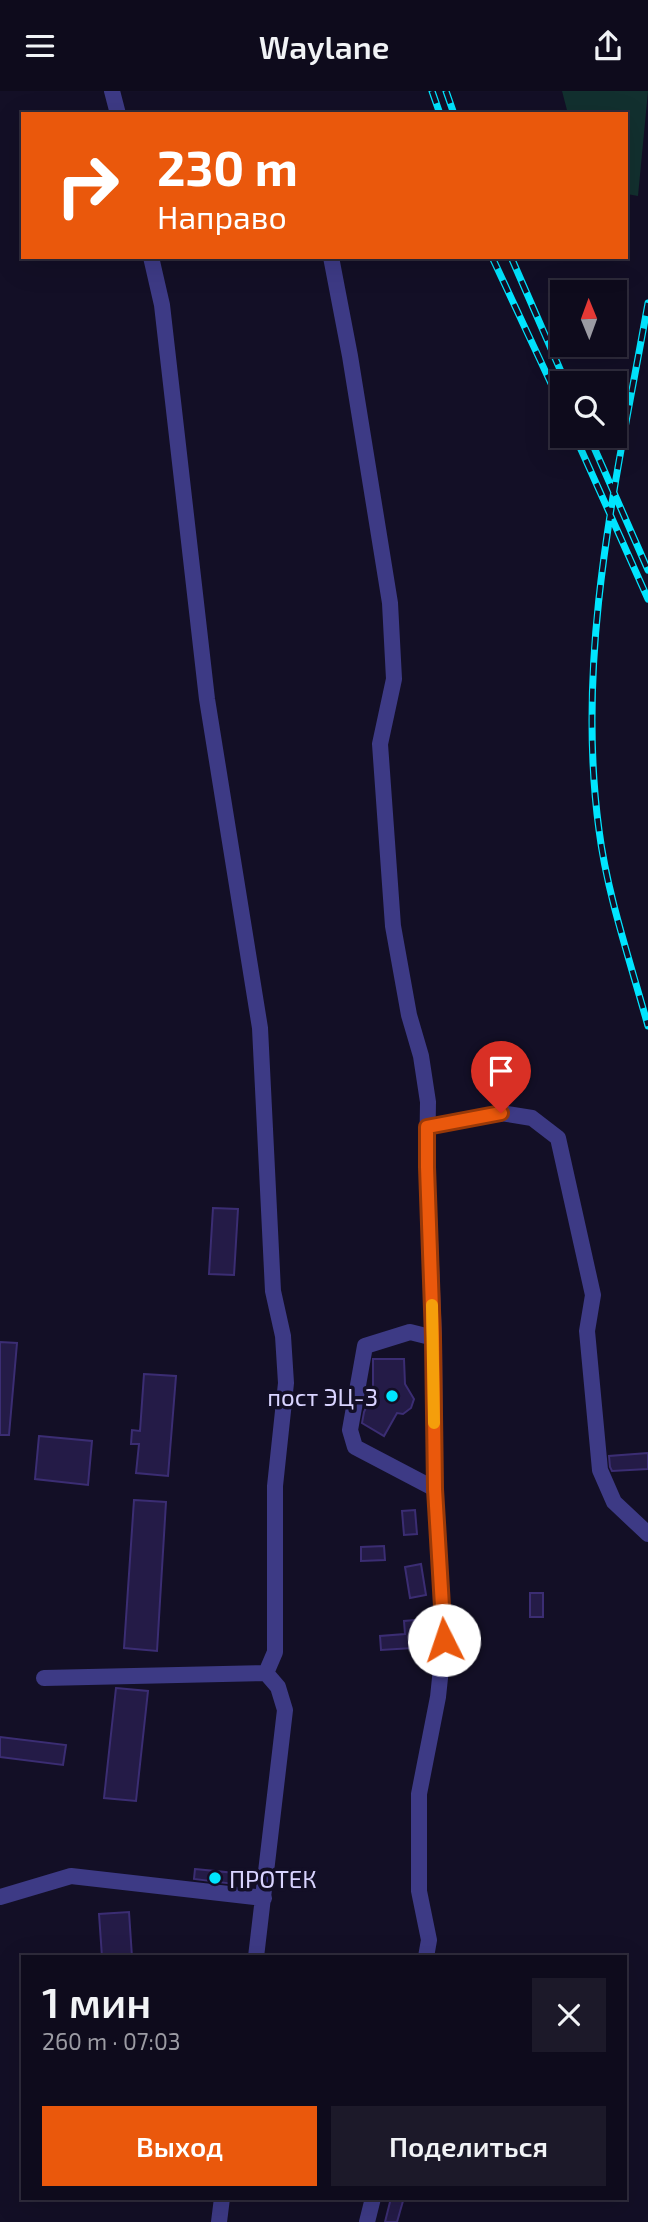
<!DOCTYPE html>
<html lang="ru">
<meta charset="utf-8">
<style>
body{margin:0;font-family:"Exo 2",sans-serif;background:#1c1929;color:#f1f3f6;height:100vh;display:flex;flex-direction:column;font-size:26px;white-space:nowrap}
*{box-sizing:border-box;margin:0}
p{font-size:23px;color:#9b9ba3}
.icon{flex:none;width:38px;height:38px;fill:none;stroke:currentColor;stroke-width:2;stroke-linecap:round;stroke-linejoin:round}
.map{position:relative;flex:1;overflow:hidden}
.sheet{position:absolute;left:21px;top:1864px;width:606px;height:245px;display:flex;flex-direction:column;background:#0e0b1c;border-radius:0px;box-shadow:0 7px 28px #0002,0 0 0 2px #2e2b3b}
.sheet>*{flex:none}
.top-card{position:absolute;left:21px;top:21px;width:607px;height:147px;border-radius:0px;box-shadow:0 7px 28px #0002,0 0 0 2px #2e2b3b;background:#ea580c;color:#fff;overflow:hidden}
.needle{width:46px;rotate:359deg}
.buttons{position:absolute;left:550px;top:189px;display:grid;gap:14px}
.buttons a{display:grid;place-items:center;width:77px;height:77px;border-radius:0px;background:#0e0b1c;box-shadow:0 7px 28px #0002,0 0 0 2px #2e2b3b;font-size:35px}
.pin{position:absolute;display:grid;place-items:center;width:60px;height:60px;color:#fff;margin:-72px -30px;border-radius:50% 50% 50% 0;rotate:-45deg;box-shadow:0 0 7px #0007}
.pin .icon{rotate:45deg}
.me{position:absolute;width:77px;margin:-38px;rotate:356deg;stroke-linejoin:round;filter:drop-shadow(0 0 5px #0008)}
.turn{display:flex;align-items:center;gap:24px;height:147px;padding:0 21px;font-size:32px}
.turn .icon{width:91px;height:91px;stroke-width:2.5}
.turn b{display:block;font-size:49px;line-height:60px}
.round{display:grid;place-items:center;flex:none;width:74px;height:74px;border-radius:0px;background:#1c1929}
.headline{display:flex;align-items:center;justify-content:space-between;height:119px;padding:0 21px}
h1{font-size:42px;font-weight:600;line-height:52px}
.action{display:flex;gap:14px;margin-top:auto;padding:14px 21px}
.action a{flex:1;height:80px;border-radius:0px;background:#ea580c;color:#fff;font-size:28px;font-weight:600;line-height:80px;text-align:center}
.action a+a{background:#1c1929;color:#f1f3f6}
header{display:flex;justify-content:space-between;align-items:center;height:91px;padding:0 21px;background:#0e0b1c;font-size:32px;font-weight:600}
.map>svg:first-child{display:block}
.green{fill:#12302f}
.building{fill:#241b47;stroke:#3b2d73;stroke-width:2}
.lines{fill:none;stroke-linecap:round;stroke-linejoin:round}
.minor{stroke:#3d3a85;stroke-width:16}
.rail-casing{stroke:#00e5ff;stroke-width:7}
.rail{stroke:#130f26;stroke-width:4.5;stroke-dasharray:13;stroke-linecap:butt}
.route-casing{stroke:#983908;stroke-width:18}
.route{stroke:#ea580c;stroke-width:12}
.slow{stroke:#f59e0b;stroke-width:12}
.poi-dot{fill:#00e5ff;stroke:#130f26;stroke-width:2.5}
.labels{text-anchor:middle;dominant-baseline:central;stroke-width:7;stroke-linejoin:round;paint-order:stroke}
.poi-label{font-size:24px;fill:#d9d4ff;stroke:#130f26;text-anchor:end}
</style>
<header><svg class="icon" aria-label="menu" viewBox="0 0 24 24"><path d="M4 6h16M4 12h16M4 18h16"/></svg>Waylane<svg class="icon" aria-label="share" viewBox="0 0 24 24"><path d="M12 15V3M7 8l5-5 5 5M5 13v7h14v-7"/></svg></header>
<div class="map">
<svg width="648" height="2131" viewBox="0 0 648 2131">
<rect width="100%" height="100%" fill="#130f26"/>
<path class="green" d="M 562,0 L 648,0 L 638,105 L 627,103 L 626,23 L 568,23 Z"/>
<path class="building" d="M 213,1117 L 238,1118 L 234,1184 L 209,1183 Z
M 0,1251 L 17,1252 L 9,1344 L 0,1344 Z
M 373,1268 L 404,1268 L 405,1293 L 414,1308 L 411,1317 L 403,1323 L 397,1322 L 384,1345 L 362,1332 L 364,1321 L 373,1301 Z
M 144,1283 L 176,1285 L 168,1385 L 136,1382 L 139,1353 L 131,1353 L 132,1339 L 140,1340 Z
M 39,1345 L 92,1350 L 88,1394 L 35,1388 Z
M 648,1362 L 648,1378 L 612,1380 L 610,1376 L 609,1365 Z
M 134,1409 L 166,1411 L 157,1560 L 124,1557 Z
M 415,1419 L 417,1443 L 404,1444 L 402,1420 Z
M 384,1455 L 385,1469 L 361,1470 L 361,1456 Z
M 421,1473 L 426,1504 L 410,1507 L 405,1476 Z
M 530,1502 L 543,1502 L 543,1526 L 530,1526 Z
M 427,1528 L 429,1556 L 381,1559 L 380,1545 L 405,1543 L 404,1530 Z
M 116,1597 L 148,1600 L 136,1710 L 104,1707 Z
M 0,1646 L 66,1654 L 63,1674 L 0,1666 Z
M 195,1778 L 235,1782 L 234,1793 L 194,1788 Z
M 129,1821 L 132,1866 L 102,1866 L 99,1823 Z
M 391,2107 L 403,2110 L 397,2131 L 385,2131 Z"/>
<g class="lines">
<path class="minor" d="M 112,0 L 118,23
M 151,166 L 162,214 L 207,608 L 260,937 L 273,1200 L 283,1245 L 286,1292 L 275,1395 L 275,1561 L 266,1582
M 331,166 L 350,265 L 390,512 L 394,588 L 380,653 L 393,835 L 409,924 L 421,965 L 428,1011 L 427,1076 L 434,1247
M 427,1036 L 501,1022 L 532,1027 L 558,1047 L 593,1204 L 587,1240 L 600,1379 L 614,1411 L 648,1443
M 44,1587 L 266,1582 L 278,1596 L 285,1619 L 256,1866
M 0,1806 L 71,1785 L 264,1807
M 426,1866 L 429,1849 L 419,1800 L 419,1703 L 438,1606 L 444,1549 L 435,1398 L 434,1247 L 410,1241 L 365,1255 L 350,1339 L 355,1356 L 435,1398
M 219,2131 L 222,2107
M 367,2131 L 373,2107"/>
<g class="rail-casing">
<path id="rail" d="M 432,0 L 440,23
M 446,0 L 454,23
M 492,166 L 562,316
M 511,166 L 566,292
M 648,212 C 617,386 575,562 599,739 C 607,803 631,873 648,935
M 575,345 L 648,508
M 589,345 L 648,479"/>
</g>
<use href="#rail" class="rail"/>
</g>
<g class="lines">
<g class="route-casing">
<path id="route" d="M 444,1549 L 435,1398 L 433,1247 L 427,1076 L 427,1036 L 501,1022"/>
</g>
<use href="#route" class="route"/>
<path class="slow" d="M 432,1214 L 434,1332"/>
</g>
<g class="poi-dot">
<circle cx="392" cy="1305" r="7"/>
<circle cx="215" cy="1787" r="7"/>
</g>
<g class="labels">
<g class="poi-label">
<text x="378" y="1305">пост ЭЦ-3</text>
<text x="229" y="1787" text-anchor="start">ПРОТЕК</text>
</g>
</g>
</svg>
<div class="buttons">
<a><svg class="needle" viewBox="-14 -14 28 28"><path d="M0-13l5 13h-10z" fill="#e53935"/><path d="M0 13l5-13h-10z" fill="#9b9ba3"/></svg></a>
<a><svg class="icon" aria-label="search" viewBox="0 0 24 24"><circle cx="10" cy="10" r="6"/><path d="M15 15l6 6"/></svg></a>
</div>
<div class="pin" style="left:501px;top:1022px;background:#d93025"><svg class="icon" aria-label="arrive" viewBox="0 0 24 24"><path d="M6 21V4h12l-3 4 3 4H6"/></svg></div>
<svg class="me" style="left:444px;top:1549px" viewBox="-20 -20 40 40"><circle r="19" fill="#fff"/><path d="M0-13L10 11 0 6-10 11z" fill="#ea580c"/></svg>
<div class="top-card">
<div class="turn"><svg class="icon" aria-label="right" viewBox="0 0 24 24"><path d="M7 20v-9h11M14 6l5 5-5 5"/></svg><div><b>230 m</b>Направо</div></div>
</div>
<section class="sheet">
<div class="headline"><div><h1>1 мин</h1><p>260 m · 07:03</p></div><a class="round"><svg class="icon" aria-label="close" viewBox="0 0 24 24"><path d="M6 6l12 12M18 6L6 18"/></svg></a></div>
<div class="action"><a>Выход</a><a>Поделиться</a></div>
</section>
</div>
